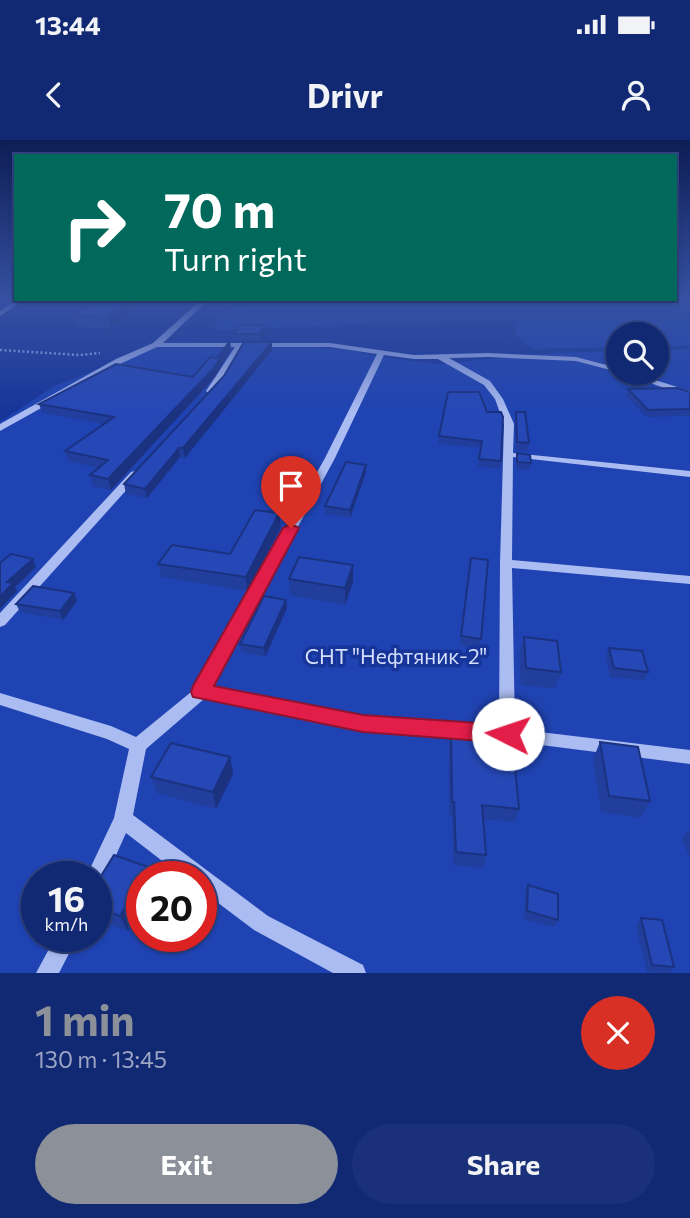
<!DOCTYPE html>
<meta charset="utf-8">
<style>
body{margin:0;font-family:Commissioner,sans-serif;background:#1a3078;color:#f1f3f6;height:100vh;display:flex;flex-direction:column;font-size:26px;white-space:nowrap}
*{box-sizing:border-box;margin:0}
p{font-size:23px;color:#9ca6c4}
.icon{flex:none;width:38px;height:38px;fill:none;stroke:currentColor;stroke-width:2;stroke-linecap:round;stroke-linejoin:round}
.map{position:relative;height:833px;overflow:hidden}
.drawer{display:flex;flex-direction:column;background:#112873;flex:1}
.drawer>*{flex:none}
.hud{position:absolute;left:14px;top:14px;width:663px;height:147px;border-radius:0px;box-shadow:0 2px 5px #0004,0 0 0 2px #304485;background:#00695c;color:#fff;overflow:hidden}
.controls{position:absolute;left:606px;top:182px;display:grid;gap:14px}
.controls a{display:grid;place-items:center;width:63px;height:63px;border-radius:50%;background:#112873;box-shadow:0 2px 5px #0004,0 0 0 2px #304485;font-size:35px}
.speed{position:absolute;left:21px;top:721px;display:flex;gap:14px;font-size:35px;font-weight:700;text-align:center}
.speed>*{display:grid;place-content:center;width:91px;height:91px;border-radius:50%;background:#112873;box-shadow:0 2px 5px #0004,0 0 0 2px #304485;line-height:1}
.speed small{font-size:18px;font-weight:400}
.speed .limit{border:10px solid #d22;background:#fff;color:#111}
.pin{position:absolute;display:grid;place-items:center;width:60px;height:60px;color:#fff;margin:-72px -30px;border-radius:50% 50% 50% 0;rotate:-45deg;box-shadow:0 0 7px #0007}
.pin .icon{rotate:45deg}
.me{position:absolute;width:77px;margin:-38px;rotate:274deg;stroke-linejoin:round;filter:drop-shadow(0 0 5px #0008)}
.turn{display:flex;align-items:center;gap:24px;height:147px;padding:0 35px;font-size:32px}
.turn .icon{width:91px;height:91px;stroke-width:2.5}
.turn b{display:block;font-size:49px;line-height:60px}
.round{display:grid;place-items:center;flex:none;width:74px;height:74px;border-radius:37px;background:#1a3078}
.headline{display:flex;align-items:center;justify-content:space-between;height:119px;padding:0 35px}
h1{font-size:42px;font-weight:700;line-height:52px;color:#8c9099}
.button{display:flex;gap:14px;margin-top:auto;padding:14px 35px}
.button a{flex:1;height:80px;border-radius:42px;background:#8c9099;color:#fff;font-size:28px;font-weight:700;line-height:80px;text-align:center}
.button a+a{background:#1a3078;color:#f1f3f6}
.status{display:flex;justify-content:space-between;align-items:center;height:49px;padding:0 35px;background:#112873;direction:ltr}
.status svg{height:19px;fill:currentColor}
header{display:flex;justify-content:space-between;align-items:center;height:91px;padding:0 35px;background:#112873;font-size:32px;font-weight:700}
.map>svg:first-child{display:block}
.green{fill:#1f43b2;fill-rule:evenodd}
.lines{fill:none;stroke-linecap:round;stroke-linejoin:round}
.path{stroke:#abbcf2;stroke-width:2.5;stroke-dasharray:2 2.5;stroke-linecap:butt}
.minor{fill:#abbcf2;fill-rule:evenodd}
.wall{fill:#213e9d}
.shaded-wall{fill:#1b3280}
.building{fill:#2648b7;stroke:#1b3280;stroke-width:2}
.route{fill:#e11d48;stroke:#92132f;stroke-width:2}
.labels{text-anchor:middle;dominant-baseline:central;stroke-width:7;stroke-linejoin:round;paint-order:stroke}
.park-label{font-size:21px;fill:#d3ddfc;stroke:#173599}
</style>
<div class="status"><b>13:44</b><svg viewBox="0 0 49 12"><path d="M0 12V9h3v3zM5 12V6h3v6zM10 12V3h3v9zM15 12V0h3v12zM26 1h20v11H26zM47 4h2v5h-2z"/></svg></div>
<header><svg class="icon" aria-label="back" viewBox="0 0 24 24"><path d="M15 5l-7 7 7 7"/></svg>Drivr<svg class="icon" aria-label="person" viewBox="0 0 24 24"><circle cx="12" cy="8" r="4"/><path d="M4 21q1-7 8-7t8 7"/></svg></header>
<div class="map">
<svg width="690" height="833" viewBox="0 0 690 833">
<rect width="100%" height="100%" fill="#173599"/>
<path class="green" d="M 676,157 L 690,157 L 690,205 L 656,207 L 656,194 L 618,194 L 618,207 L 533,209 L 516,196 L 516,180 C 415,178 315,188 214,190 L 218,175 L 254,161 L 676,159 Z
M 171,201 L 342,209 L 381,217 L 437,224 L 554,213 L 618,211 L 618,233 L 656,233 L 656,210 L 690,209 L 690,833 L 0,833 L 0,282 L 54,246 ZM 37,737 L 96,737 L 96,796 L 37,796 ZM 142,737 L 201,737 L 201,796 L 142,796 Z"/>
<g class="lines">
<path class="path" d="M 0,210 L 79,215 L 100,213"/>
<path class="minor" d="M 18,159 L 26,159 L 0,176 L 0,171 Z
M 202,159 L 209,159 L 163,203 L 330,203 L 414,215 L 488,213 L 576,217 L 618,228 L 618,232 L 576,221 L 488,217 L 449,218 L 490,241 L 503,259 L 514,284 L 513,313 L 690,331 L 690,337 L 513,317 L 512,420 L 690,436 L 690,444 L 512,428 L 515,589 L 690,610 L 690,624 L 479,597 L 477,592 L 479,587 L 485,585 L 499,587 L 500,423 L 504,284 L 495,259 L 484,245 L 438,219 L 414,219 L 384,215 L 335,318 L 211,548 L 363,576 L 467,584 L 473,586 L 475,591 L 473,596 L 467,598 L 363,590 L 204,559 L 146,609 L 133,675 L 268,776 L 363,825 L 366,833 L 333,833 L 254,790 L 201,750 L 201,737 L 183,737 L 126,693 L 103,744 L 96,747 L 96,737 L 86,737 L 114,678 L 129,609 L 107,599 L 0,565 L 0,553 L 111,586 L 136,597 L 196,548 L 325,318 L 377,214 L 330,207 L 243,207 L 213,253 L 210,254 L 206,251 L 235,207 L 157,207 L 122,223 L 0,291 L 0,284 L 116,219 L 153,203 Z
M 622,233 L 633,233 L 690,251 L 690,257 Z
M 135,331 L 139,332 L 139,336 L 5,485 L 0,487 L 0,473 L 131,332 Z
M 56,796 L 78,796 L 59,833 L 36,833 Z"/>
</g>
<path class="wall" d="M 96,159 L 166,159 L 161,164 L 138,164 L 111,189 L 78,187 L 75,176 Z
M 265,185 L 265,191 L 261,200 L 234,200 L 234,194 Z
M 230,201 L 231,210 L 215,237 L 111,350 L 93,346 L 90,335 L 99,328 L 68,321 L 65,311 L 104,284 L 42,273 L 39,264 L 193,237 L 217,218 Z
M 272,210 L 185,318 L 180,317 L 147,358 L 126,354 L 124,344 Z
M 628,249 L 690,252 L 690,276 L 646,277 L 626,256 Z
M 448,252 L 501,321 L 500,328 L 478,327 L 481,308 L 438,304 Z
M 516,272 L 529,303 L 527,311 L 516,310 L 515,279 Z
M 517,313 L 531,323 L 529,330 L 516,329 Z
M 366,325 L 366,332 L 350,378 L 325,374 L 325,366 Z
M 281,387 L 247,451 L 161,437 L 158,424 L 230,414 Z
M 471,418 L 481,499 L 479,508 L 460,505 Z
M 353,425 L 353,442 L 345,465 L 290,455 L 289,439 Z
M 74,453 L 77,461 L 63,480 L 20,472 L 16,464 Z
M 286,460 L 287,468 L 265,517 L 241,512 L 240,504 Z
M 524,497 L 561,532 L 555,549 L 521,545 L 519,514 Z
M 609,508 L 648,532 L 644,540 L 610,537 L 606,516 Z
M 451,586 L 499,627 L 519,669 L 515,682 L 484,679 L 486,715 L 483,728 L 453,725 L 452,675 L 449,675 L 449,599 Z
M 600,602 L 650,661 L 641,678 L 601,672 L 593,619 Z
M 230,617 L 233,634 L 216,669 L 157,653 L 151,637 Z
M 688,690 L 690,690 L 690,718 L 682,698 Z
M 148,727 L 152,737 L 142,737 L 142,766 L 128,791 L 96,779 L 96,744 Z
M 528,745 L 558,780 L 554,787 L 524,779 L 525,753 Z
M 641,778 L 674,827 L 669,833 L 647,832 L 636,786 Z"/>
<path class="shaded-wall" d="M 129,159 L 137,159 L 138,164 L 111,189 L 108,177 Z
M 160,159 L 166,159 L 161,164 Z
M 265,185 L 265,191 L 261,200 L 260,194 Z
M 230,201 L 231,210 L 215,237 L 111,350 L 108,339 L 214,228 Z
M 272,202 L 272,210 L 185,318 L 183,308 Z
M 179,308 L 180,317 L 147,358 L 145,349 Z
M 366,325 L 366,332 L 350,378 L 350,370 Z
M 279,373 L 281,387 L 247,451 L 246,437 Z
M 33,419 L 36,427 L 15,447 L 17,451 L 0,469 L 0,457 L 7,442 Z
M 353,425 L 353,442 L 345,465 L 345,448 Z
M 74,453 L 77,461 L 63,480 L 60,471 Z
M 286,460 L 287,468 L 265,517 L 264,508 Z
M 230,617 L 233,634 L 216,669 L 213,652 Z
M 148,727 L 152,737 L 143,737 Z
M 142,739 L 142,766 L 128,791 L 120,776 Z"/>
<path class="building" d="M 96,159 L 129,159 L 108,177 L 75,176 Z
M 240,185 L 265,185 L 260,194 L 234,194 Z
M 230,201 L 214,228 L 108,339 L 90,335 L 108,320 L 65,311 L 114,277 L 39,264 L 116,224 L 193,237 L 210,217 L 217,218 Z
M 244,202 L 272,202 L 183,308 L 179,308 L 145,349 L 124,344 L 224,236 Z
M 678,248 L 690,252 L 690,269 L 648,270 L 628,249 Z
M 448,252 L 479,252 L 487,272 L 501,272 L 503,277 L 501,321 L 479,319 L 482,301 L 439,296 Z
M 516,272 L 525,272 L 529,303 L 517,302 Z
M 517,313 L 530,315 L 531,323 L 517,322 Z
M 346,322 L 366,325 L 350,370 L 325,366 Z
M 255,370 L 279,373 L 246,437 L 158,424 L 172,405 L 230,414 Z
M 11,414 L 33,419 L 7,442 L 13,443 L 0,457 L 0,423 Z
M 299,417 L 353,425 L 345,448 L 289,439 Z
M 471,418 L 488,420 L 481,499 L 461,496 Z
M 33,446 L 74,453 L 60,471 L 16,464 Z
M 264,456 L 286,460 L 264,508 L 240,504 Z
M 524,497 L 557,501 L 561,532 L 526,528 Z
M 609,508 L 642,511 L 648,532 L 614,528 Z
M 451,586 L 500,592 L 499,627 L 515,628 L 519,669 L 482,665 L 486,715 L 456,712 L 454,662 L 452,662 Z
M 600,602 L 638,607 L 650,661 L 609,656 Z
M 171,603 L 230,617 L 213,652 L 151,637 Z
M 114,715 L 148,727 L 143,737 L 142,737 L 142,739 L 120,776 L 96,767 L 96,744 Z
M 528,745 L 558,754 L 558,780 L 527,771 Z
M 641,778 L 662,780 L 674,827 L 652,825 Z"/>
<linearGradient id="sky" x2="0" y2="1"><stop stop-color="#0d1d54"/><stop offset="0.58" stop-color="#3651a2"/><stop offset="1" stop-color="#3651a2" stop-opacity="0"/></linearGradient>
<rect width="690" height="273" fill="url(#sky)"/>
<path class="route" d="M 291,384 L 299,388 L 214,546 L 363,575 L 508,585 L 515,587 L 518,594 L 515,600 L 508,603 L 363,592 L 193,557 L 191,552 L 193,546 L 283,388 Z"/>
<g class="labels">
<g class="park-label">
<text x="396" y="515">СНТ "Нефтяник-2"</text>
</g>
</g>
</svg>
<div class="controls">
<a><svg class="icon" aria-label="search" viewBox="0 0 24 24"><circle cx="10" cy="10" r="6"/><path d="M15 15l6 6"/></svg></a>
</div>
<div class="speed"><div>16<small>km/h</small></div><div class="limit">20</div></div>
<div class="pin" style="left:291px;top:388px;background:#d93025"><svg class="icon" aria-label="arrive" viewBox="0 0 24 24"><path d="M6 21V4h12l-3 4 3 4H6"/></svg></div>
<svg class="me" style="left:508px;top:594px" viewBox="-20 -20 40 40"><circle r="19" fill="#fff"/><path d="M0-13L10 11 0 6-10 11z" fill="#e11d48"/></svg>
<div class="hud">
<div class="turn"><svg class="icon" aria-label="right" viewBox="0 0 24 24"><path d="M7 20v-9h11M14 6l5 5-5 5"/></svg><div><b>70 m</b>Turn right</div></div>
</div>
</div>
<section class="drawer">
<div class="headline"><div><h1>1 min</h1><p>130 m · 13:45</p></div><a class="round" style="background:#d93025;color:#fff"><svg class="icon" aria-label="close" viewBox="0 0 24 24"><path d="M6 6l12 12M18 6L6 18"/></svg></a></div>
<div class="button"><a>Exit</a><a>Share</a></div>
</section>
